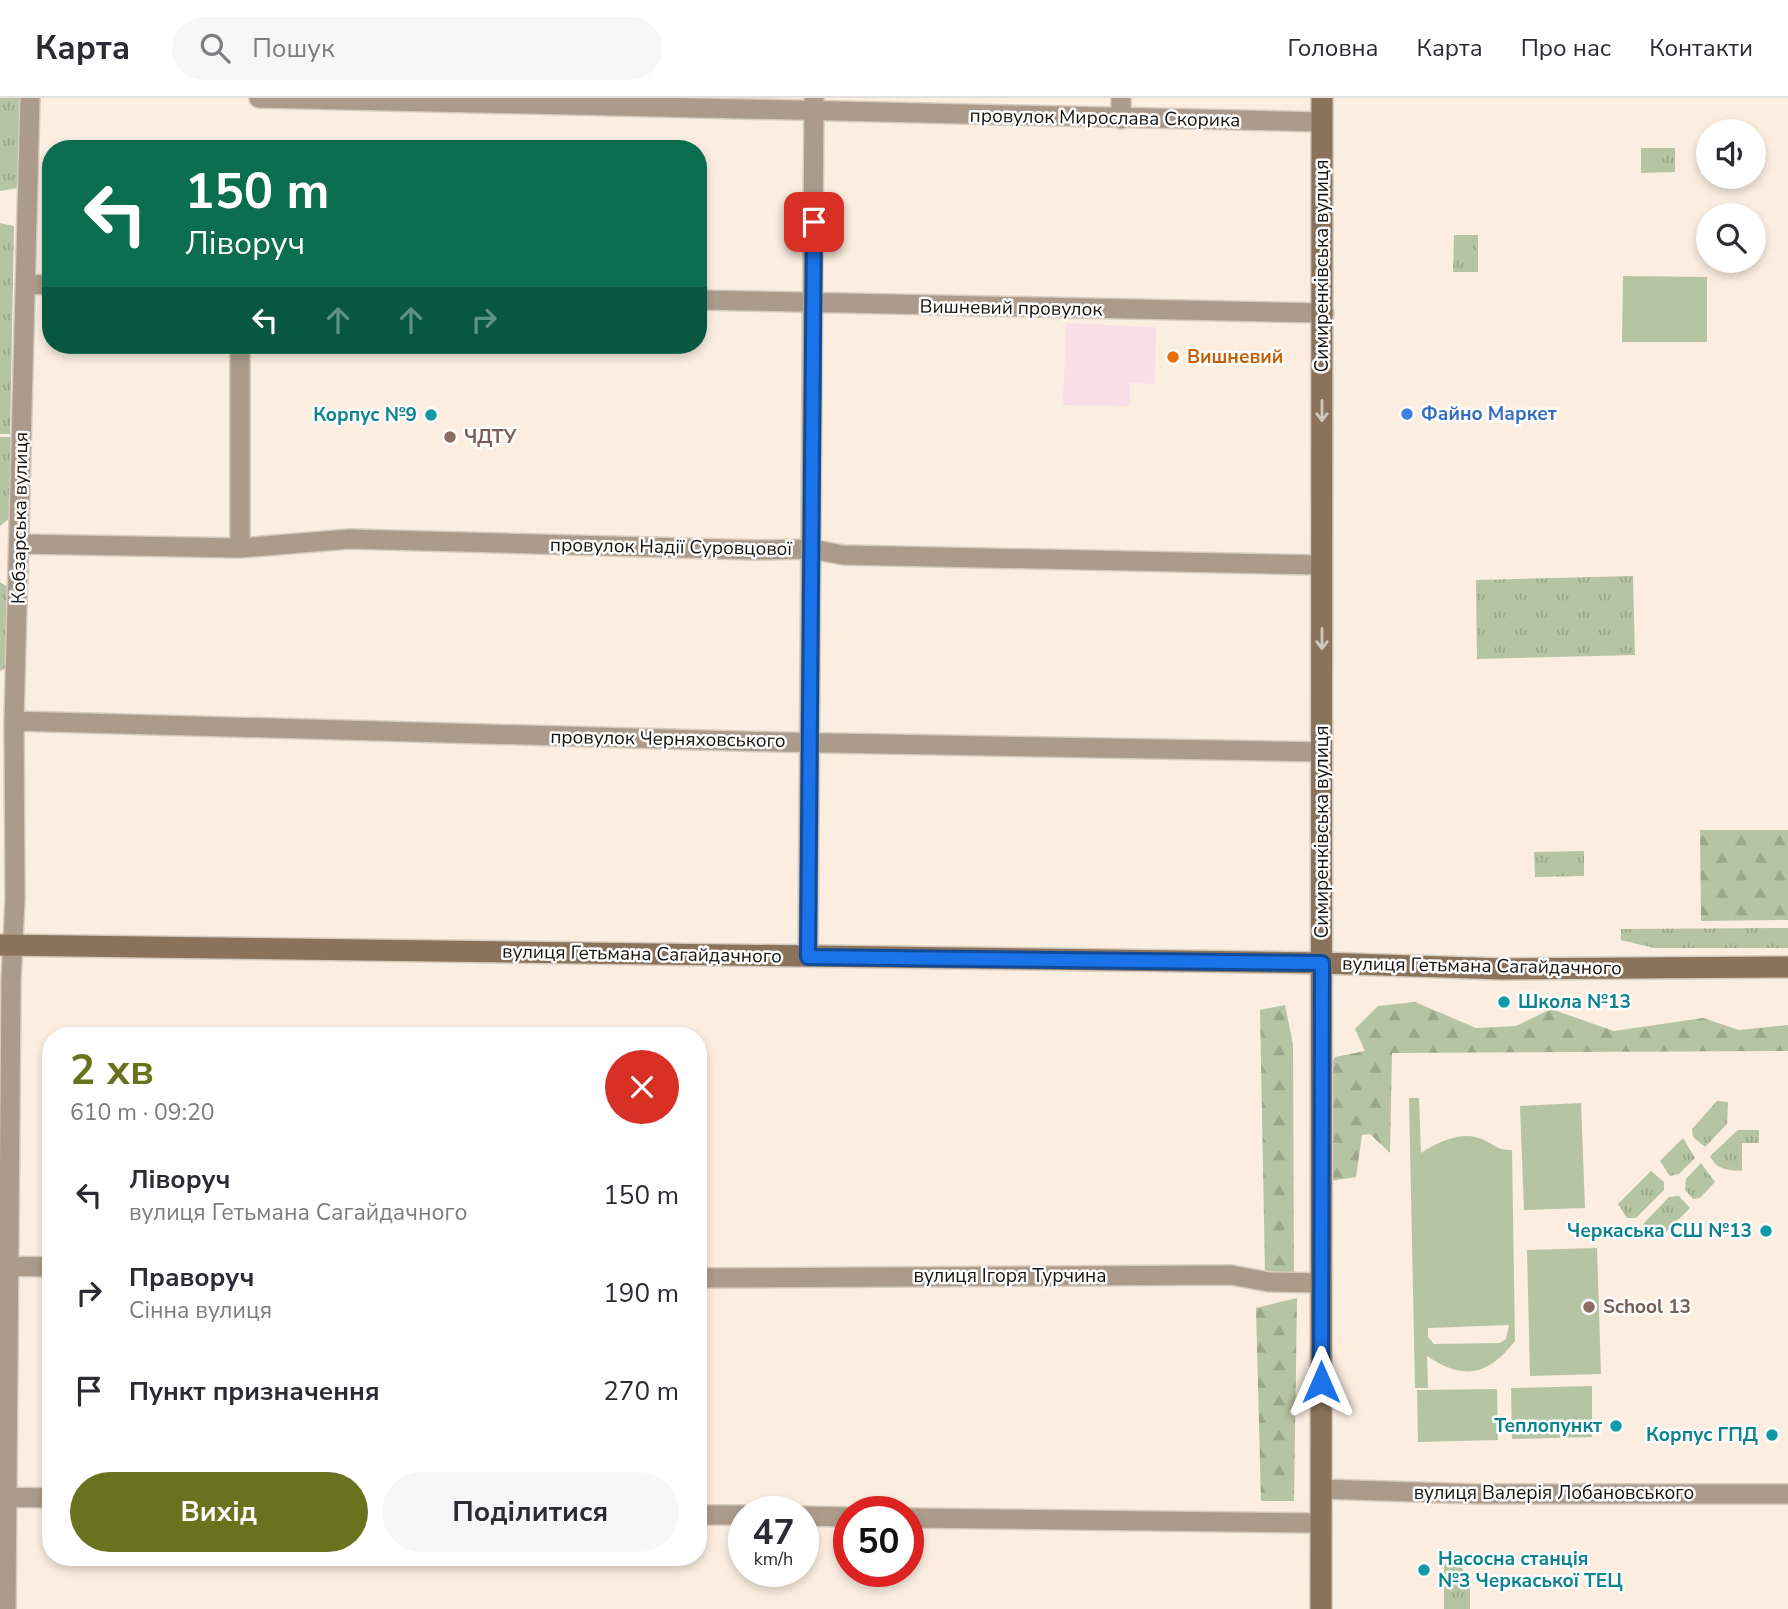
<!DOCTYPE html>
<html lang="uk">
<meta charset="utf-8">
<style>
body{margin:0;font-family:"Nunito Sans",sans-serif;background:#f7f7f7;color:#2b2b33;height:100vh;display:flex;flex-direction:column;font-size:26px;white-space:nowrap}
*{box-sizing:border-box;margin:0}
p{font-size:23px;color:#7c7c81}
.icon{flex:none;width:38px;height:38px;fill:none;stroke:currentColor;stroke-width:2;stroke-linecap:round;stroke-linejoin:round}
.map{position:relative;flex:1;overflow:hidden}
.sheet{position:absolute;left:42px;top:929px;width:665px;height:539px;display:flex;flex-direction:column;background:#fff;border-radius:28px;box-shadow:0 4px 10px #0003}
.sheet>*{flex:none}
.hud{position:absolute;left:42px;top:42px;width:665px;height:214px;border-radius:28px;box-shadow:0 4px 10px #0003;background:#0b6e4f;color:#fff;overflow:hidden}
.fabs{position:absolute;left:1696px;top:21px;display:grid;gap:14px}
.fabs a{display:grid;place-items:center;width:70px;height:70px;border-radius:50%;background:#fff;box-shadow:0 4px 10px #0003;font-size:35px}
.speed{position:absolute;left:728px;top:1398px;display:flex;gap:14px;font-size:35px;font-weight:700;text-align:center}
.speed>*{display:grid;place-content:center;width:91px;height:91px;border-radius:50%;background:#fff;box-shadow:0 4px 10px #0003;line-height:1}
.speed small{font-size:18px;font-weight:400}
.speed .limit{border:10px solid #d22;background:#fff;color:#111}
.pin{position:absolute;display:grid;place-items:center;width:60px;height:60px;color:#fff;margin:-30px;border-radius:14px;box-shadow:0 4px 10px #0006}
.me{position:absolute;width:77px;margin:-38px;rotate:0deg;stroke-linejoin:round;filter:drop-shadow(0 0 5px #0008)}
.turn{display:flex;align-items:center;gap:24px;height:147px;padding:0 28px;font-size:32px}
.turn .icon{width:91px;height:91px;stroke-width:2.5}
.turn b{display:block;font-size:49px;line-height:60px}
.lanes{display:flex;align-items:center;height:66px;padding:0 28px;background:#0003;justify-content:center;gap:35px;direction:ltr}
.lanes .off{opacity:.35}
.round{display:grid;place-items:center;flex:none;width:74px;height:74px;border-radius:37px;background:#f7f7f7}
.summary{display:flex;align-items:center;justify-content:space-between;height:119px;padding:0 28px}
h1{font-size:42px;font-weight:700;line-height:52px;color:#69731d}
.primary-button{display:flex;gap:14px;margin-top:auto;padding:14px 28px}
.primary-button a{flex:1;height:80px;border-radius:42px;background:#69731d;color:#fff;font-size:28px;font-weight:700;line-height:80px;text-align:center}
.primary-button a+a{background:#f7f7f7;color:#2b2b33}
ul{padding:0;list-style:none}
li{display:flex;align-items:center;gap:21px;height:98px;padding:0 28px}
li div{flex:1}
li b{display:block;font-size:26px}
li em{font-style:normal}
header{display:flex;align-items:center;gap:42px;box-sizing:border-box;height:98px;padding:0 35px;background:#fff;border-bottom:2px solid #e1e1e2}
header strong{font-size:33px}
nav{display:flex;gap:38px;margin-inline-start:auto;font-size:24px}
.search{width:490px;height:63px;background:#f7f7f7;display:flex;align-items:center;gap:18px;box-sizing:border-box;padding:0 24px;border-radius:38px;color:#7c7c81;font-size:26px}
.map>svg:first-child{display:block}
.commercial{fill:#f8dee6}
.grass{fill:url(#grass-tufts)}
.forest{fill:url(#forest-firs)}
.garden{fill:#b5c4a2;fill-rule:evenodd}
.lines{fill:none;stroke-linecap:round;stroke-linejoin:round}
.street-casing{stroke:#d6cbbf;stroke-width:22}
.secondary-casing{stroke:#d6cbbf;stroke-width:24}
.street{stroke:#ac9b8b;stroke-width:19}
.secondary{stroke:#8a735a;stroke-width:21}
.oneway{stroke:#cfc6bc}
.route-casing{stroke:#114b97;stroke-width:18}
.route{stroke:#1a73e8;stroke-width:12}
.food-dot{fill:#e8710a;stroke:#fdfdfd;stroke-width:2.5}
.shop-dot{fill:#3f7fe0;stroke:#fdfdfd;stroke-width:2.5}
.culture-dot{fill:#0f9aa8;stroke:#fdfdfd;stroke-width:2.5}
.education-dot{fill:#8d6e63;stroke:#fdfdfd;stroke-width:2.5}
.labels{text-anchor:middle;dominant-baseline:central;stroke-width:5;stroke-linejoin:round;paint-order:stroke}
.street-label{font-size:19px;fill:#16120e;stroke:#fdfdfd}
.food-label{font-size:19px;font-weight:bold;fill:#c56008;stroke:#fdfdfd;text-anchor:start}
.shop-label{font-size:19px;font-weight:bold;fill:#366cbe;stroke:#fdfdfd;text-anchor:start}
.culture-label{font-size:19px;font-weight:bold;fill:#0d838f;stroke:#fdfdfd;text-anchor:end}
.education-label{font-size:19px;font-weight:bold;fill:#785e54;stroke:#fdfdfd;text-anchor:start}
</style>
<header>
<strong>Карта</strong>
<div class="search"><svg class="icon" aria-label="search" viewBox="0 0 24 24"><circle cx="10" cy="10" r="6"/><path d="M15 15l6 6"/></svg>Пошук</div>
<nav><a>Головна</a><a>Карта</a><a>Про нас</a><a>Контакти</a></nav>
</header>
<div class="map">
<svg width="1788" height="1511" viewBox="0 0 1788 1511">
<defs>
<pattern id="grass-tufts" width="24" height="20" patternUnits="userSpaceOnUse" patternTransform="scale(1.75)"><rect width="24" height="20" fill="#b5c4a2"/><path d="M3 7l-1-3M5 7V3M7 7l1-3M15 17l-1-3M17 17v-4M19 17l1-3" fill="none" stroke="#9ba78a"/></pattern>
<pattern id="forest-firs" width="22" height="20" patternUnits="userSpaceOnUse" patternTransform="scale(1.75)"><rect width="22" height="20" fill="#b5c4a2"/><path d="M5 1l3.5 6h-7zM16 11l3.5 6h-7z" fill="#9ba78a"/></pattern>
</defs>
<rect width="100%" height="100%" fill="#fbeee1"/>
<path class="commercial" d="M 1066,225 L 1156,229 L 1155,286 L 1130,285 L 1130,308 L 1063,307 Z"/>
<path class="grass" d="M 0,0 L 20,0 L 18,90 L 0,93 Z
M 1641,50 L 1675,50 L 1675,74 L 1641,75 Z
M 0,125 L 14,128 L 10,336 L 0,336 Z
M 1454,137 L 1478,137 L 1478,174 L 1453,174 Z
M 0,339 L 13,339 L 11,419 L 0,428 Z
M 1633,478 L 1635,557 L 1477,561 L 1476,482 Z
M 0,484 L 14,493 L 5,544 L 14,555 L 6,570 L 0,573 Z
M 1584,753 L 1584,778 L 1535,779 L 1534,754 Z
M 1788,830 L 1788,850 L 1654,850 L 1621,842 L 1621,831 Z
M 1717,1003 L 1728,1004 L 1727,1026 L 1705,1049 L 1693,1039 L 1692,1031 Z
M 1738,1032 L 1759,1032 L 1759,1045 L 1742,1045 L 1742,1073 C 1727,1072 1717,1072 1710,1058 Z
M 1683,1040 L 1695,1060 L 1679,1076 L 1670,1078 L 1660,1063 Z
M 1701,1065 L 1715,1084 L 1700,1100 L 1693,1101 L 1685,1092 L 1686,1081 Z
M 1651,1073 L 1664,1084 L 1664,1092 L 1636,1120 L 1627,1120 L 1618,1106 Z
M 1679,1098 L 1690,1110 L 1666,1134 L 1642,1134 L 1643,1126 L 1669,1099 Z
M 1444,1466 L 1459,1466 L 1470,1481 L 1470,1511 L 1444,1511 Z"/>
<path class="forest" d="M 1700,732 L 1788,732 L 1788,822 L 1701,823 Z
M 1415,904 L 1476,930 L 1516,928 L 1551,911 L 1614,933 L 1703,920 L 1739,932 L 1788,927 L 1788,953 L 1392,955 L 1390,1055 L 1370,1036 L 1362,1037 L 1356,1079 L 1331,1083 L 1332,965 L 1335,959 L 1365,953 L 1355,931 L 1378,908 Z
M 1285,907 L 1293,946 L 1294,1177 L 1265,1174 L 1260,912 Z
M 1297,1200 L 1294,1403 L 1261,1403 L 1256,1210 Z"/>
<path class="garden" d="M 1623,178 L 1707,179 L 1707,244 L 1622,244 Z
M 1409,1000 L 1419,1000 L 1421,1055 C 1440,1043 1464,1031 1486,1043 C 1497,1049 1499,1052 1512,1052 L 1515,1243 C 1487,1279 1463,1282 1427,1258 L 1428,1290 L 1415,1290 ZM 1509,1227 L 1506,1241 L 1500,1245 L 1434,1246 L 1428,1239 L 1428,1230 Z
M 1581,1005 L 1585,1110 L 1524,1112 L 1520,1008 Z
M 1597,1150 L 1601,1276 L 1530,1278 L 1527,1152 Z
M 1592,1288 L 1592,1339 L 1512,1341 L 1511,1290 Z
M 1497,1291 L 1498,1342 L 1418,1344 L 1417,1292 Z"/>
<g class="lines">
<g class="street-casing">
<path id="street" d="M 259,0 L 1322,24
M 1121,21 L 1121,0
M 25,186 L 51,187
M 698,202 L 1324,215
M 240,247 L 240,450
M 20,446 L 240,450 L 349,441 L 757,452 L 811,451 L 843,457 L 1322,467
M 14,623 L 777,644 L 1322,654
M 808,859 L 814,0
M 0,1168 L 51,1169
M 698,1180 L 1231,1177 L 1269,1184 L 1322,1185
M 1321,1391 L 1478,1396 L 1788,1396
M 0,1399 L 51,1400
M 698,1417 L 744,1417
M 803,1418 L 849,1419
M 908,1420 L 1321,1425
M 6,1511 L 11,882 L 15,801 L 14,623 L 30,0"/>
</g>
<g class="secondary-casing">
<path id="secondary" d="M 0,847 L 1322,865 L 1503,871 L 1788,869
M 1321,1511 L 1322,0"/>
</g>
<use href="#street" class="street"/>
<use href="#secondary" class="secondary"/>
</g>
<defs><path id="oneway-shaft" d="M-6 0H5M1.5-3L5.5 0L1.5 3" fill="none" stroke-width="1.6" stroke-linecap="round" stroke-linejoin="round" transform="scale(1.75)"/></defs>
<g class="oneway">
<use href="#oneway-shaft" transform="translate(1322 313) rotate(90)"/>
<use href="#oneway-shaft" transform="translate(1322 541) rotate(90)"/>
</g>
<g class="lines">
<g class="route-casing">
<path id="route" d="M 814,124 L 808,859 L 1322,865 L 1321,1284"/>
</g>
<use href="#route" class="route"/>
</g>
<circle class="food-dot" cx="1173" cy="259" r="7"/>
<circle class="shop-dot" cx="1407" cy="316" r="7"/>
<g class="culture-dot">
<circle cx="431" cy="317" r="7"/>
<circle cx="1504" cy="904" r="7"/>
<circle cx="1766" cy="1133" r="7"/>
<circle cx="1616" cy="1328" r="7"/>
<circle cx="1772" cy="1337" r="7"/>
<circle cx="1424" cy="1472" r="7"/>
</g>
<g class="education-dot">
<circle cx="450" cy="339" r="7"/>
<circle cx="1589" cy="1209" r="7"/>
</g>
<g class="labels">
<g class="street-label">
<text transform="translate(1105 20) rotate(1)">провулок Мирослава Скорика</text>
<text transform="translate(1322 168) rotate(-90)">Симиренківська вулиця</text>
<text transform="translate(1011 210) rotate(1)">Вишневий провулок</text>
<text transform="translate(20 420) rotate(-89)">Кобзарська вулиця</text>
<text transform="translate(671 449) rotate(1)">провулок Надії Суровцової</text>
<text transform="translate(668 641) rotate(1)">провулок Черняховського</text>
<text transform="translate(1322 734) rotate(-90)">Симиренківська вулиця</text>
<text transform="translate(642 856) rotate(1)">вулиця Гетьмана Сагайдачного</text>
<text transform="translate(1482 868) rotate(1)">вулиця Гетьмана Сагайдачного</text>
<text x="1010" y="1178">вулиця Ігоря Турчина</text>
<text x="1554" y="1395">вулиця Валерія Лобановського</text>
</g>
<g class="food-label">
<text x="1187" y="259">Вишневий</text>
</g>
<g class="shop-label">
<text x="1421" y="316">Файно Маркет</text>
</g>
<g class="culture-label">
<text x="417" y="317">Корпус №9</text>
<text x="1518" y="904" text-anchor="start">Школа №13</text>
<text x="1752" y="1133">Черкаська СШ №13</text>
<text x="1602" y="1328">Теплопункт</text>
<text x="1758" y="1337">Корпус ГПД</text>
<text x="1438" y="1461" text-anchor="start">Насосна станція<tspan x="1438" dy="22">№3 Черкаської ТЕЦ</tspan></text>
</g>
<g class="education-label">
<text x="464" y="339">ЧДТУ</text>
<text x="1603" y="1209">School 13</text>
</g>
</g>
</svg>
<div class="fabs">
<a><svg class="icon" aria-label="sound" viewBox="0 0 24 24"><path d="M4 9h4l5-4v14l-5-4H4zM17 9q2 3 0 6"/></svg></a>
<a><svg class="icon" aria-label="search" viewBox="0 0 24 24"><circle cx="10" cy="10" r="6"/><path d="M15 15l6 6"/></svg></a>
</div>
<div class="speed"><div>47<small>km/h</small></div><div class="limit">50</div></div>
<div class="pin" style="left:814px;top:124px;background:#d93025"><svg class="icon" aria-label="arrive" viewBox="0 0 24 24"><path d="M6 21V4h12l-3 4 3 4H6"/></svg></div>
<svg class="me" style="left:1321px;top:1284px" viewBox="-20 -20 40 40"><path d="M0-17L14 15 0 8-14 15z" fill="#1a73e8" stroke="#fff" stroke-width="4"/></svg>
<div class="hud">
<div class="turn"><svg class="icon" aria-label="left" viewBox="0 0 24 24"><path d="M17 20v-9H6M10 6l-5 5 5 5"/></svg><div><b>150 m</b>Ліворуч</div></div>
<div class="lanes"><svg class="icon" aria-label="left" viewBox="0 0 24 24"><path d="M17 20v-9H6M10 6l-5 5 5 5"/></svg><svg class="icon off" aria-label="ahead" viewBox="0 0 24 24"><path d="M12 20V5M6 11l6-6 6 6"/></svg><svg class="icon off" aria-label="ahead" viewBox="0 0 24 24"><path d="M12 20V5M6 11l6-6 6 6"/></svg><svg class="icon off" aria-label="right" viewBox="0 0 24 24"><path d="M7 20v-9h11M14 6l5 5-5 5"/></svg></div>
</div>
<section class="sheet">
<div class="summary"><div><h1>2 хв</h1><p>610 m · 09:20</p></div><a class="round" style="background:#d93025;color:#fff"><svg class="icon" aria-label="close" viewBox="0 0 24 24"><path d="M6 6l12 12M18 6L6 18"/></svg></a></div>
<ul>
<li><svg class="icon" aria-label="left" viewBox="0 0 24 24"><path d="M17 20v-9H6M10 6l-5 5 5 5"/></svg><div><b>Ліворуч</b><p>вулиця Гетьмана Сагайдачного</p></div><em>150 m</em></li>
<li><svg class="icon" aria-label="right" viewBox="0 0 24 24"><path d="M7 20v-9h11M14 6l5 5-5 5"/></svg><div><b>Праворуч</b><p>Сінна вулиця</p></div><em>190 m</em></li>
<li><svg class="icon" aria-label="arrive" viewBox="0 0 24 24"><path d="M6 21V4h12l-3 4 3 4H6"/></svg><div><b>Пункт призначення</b></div><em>270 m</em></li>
</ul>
<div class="primary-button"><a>Вихід</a><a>Поділитися</a></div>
</section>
</div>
